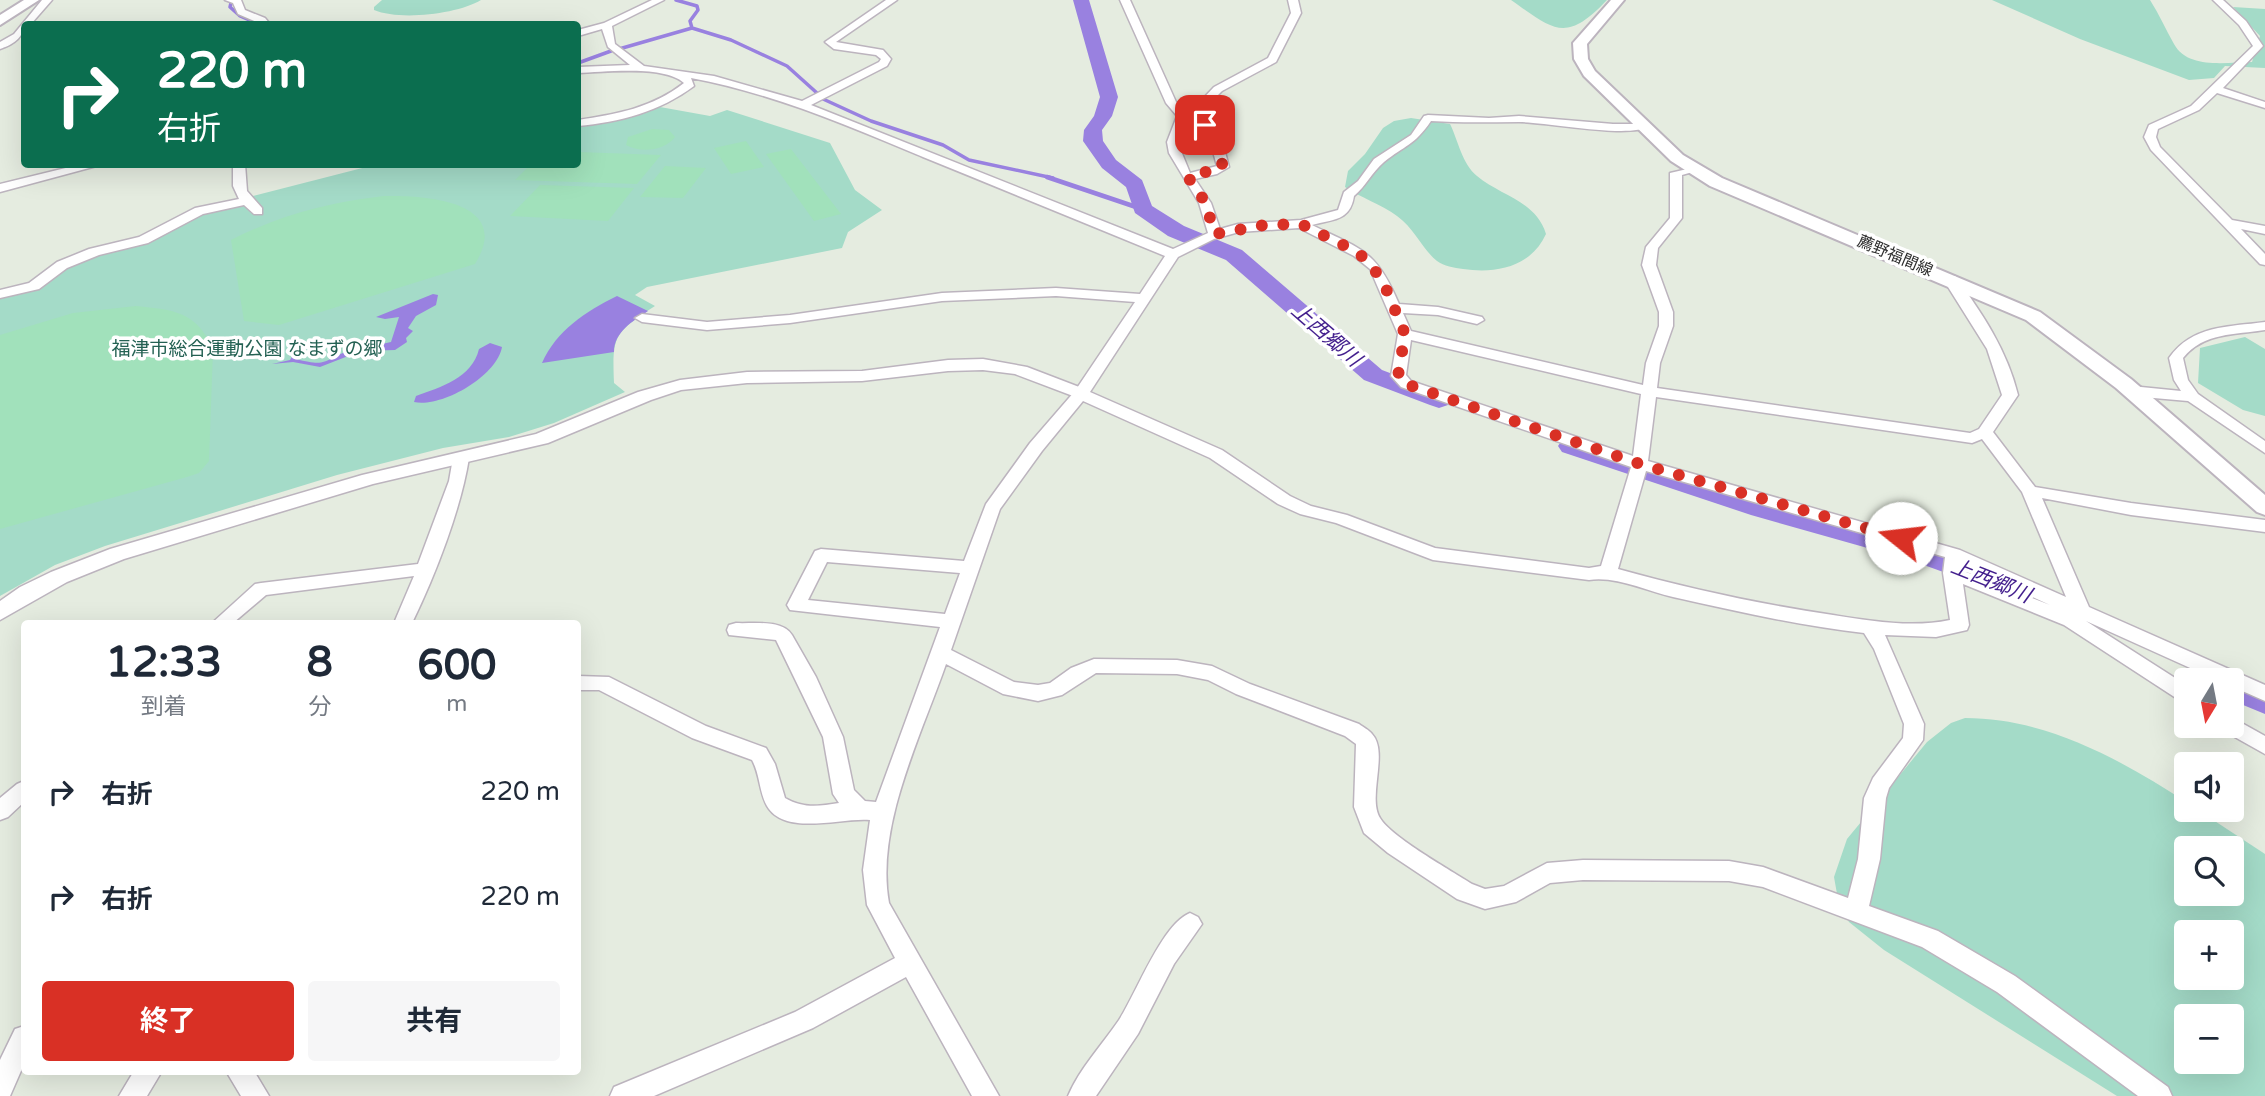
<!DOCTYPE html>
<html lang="ja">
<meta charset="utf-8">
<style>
body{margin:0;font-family:"Varela Round","Noto Sans JP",sans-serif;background:#f6f6f7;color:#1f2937;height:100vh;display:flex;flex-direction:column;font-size:26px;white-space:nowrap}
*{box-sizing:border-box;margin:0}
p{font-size:23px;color:#747a83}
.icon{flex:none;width:38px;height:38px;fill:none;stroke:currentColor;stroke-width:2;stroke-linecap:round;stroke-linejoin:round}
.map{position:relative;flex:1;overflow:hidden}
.side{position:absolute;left:21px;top:620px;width:560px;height:455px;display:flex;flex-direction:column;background:#fff;border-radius:7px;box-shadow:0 7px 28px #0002}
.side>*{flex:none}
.guide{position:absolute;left:21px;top:21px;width:560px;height:147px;border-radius:7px;box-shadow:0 7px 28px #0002;background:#0b6e4f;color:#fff;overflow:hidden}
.needle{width:46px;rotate:190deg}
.fabs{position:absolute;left:2174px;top:668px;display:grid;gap:14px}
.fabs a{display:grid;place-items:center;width:70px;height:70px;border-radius:7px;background:#fff;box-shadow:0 7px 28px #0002;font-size:35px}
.pin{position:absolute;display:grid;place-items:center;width:60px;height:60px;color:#fff;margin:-30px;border-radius:14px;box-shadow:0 4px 10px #0006}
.me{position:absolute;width:77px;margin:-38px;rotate:286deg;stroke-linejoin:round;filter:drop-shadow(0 0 5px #0008)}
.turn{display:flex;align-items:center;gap:24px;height:147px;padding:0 21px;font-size:32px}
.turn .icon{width:91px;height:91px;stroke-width:2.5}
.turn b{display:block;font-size:49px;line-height:60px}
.eta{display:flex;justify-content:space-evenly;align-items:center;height:119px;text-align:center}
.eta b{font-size:42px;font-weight:700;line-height:49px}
.primary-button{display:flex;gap:14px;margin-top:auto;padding:14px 21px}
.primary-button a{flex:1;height:80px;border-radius:7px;background:#d93025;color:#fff;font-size:28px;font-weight:700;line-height:80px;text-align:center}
.primary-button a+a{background:#f6f6f7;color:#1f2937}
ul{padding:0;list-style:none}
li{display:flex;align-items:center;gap:21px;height:105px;padding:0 21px}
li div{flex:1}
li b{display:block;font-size:26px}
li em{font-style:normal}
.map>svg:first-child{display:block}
.green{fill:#a4dbc8;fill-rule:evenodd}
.pitch{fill:#a1e1bb}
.water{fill:#9981e0}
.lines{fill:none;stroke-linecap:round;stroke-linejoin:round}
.stream-far1{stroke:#9981e0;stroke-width:3.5}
.stream{stroke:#9981e0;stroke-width:4.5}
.river{fill:#9981e0;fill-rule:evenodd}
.minor-casing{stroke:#bcb4be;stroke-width:3}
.tertiary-casing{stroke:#bcb4be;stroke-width:3}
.secondary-casing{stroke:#bcb4be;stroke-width:4}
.minor{fill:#fff;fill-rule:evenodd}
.tertiary{fill:#fff;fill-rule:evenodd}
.secondary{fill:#fff;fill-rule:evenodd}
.route{stroke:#d93025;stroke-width:12;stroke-dasharray:0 21.6}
.labels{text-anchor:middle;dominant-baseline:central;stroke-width:7;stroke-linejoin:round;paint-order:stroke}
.far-street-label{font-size:16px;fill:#2c2c2c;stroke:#fff}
.park-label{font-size:19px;fill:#246153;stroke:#fff}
.water-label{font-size:21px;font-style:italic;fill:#431f8d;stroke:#fff}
</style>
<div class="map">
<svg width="2265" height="1096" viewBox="0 0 2265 1096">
<rect width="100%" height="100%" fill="#e5ece0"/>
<path class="green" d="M 382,0 L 481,0 C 458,14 400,21 374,10 L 374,7 Z
M 1511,0 L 1607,0 C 1566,43 1555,31 1511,0 Z
M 1992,0 L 2150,0 C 2159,14 2166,30 2174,44 C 2188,70 2228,62 2252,62 L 2260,36 L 2233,7 L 2265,9 L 2265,68 L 2225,66 L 2214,78 L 2189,80 L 2080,39 Z
M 660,107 L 710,116 L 727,110 L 830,143 L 855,190 L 882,210 L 848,232 L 842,248 L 647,287 L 635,295 L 655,306 C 614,333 612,335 614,383 L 625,392 L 554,423 L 509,437 L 443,448 L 337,475 L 105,546 L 55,565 L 0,596 L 0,292 L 32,285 L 48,270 L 126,244 L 190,212 L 374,165 L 578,164 L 578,125 L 605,121 Z
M 1411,118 L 1450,124 C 1458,140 1462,164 1477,176 C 1501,196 1536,201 1546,234 C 1531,267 1496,274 1463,269 C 1454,268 1444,266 1437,261 C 1422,249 1415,229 1397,216 C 1381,204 1361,198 1345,187 L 1348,171 L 1365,154 L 1383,128 L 1394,121 Z
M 2245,337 L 2265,349 L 2265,416 L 2243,410 L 2198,383 L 2200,348 Z
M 1965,718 C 2046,718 2120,759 2186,802 L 2186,810 L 2198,810 L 2265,854 L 2265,1096 L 2117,1096 L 1884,950 L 1849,922 L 1839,905 L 1834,877 L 1847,839 L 1927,742 L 1951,723 ZM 2186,849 L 2231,849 L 2231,894 L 2186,894 ZM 2186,933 L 2231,933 L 2231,978 L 2186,978 ZM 2186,1017 L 2231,1017 L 2231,1062 L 2186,1062 Z"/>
<path class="pitch" d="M 652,129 L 669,130 L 675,137 C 665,151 640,153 626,145 L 628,137 Z
M 746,141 L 764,167 L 731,174 L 714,148 Z
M 791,149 L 841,214 L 814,221 L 766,154 Z
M 578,152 L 661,155 L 637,184 L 515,180 L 530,165 L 578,164 Z
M 665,166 L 706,168 L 683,198 L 640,197 Z
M 540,185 L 634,188 L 608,221 L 510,216 Z
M 384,196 C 426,195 514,201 475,264 L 279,325 L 244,321 L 231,240 C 280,215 330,202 384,196 Z
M 136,306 C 174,310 196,311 213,349 L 209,461 L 199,473 L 187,477 L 0,529 L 0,335 L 73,313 Z"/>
<path class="water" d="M 433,294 L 438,295 L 436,305 L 416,316 L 408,328 L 413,331 L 406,338 L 407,342 L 395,350 L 361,351 L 320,367 L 293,362 L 272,364 L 290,360 L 294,353 L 296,359 C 330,368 323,359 353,349 C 366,345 379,345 391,342 L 399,317 L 385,319 L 376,317 Z
M 617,296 L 648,311 C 633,321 614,332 614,352 L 542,363 C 557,330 585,312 617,296 Z
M 490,343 L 502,347 C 497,376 442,408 414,402 L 416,396 C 441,387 472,378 479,349 Z"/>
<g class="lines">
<path class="stream-far1" d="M 676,0 L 697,6 L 698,10 L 690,21 L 692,28 L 731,40 L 787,66 L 817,93
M 231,3 L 230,7 L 240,16 L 259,24
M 619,49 L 692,28
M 578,63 L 611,51
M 823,99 L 871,121 L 943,145 L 969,160 L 1053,178"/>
<path class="stream" d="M 1047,177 L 1142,209"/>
<path class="river" d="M 1073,0 L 1089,0 L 1118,97 L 1112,116 L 1102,130 L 1103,141 L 1116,160 L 1142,180 L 1152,206 L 1184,226 L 1242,250 L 1382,370 L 1448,395 L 1452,400 L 1448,405 L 1439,408 L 1430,405 L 1364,380 L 1226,260 L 1168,236 L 1135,213 L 1126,187 L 1102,168 L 1083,141 L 1084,130 L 1094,116 L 1100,97 Z
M 1572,438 L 1771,501 L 1932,546 L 2029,580 L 2033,588 L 2029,596 L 2018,599 L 1910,560 L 1751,515 L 1562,452 L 1558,446 L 1562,440 Z
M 2231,673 L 2265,687 L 2265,714 L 2231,700 L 2231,681 L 2217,681 L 2219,677 Z"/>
<g class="minor-casing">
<path id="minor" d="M 42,0 L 52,0 L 31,24 L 24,24 C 24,38 12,45 0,49 L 0,42 L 14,34 Z
M 225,0 L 241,0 L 245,10 L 265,18 L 270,24 L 261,24 L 238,14 L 233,3 Z
M 652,0 L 664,0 L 612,26 L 615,44 L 644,66 L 714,76 L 802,101 L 879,62 L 881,59 L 876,55 L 834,49 L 825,42 L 886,0 L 897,0 L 836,42 L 883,50 L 891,59 L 887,66 L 811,105 L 1173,249 L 1208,233 L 1199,203 L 1169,153 L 1167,142 L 1177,116 L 1166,103 L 1120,0 L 1130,0 L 1176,102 L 1187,116 L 1179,146 L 1190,173 L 1217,166 L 1209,137 L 1193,114 L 1193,109 L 1214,87 L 1268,58 L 1291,13 L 1288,0 L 1298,0 L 1301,13 L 1276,62 L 1222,91 L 1203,110 L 1203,114 L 1221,137 L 1229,167 L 1217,174 L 1195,179 L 1211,203 L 1220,229 L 1238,224 L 1301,220 L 1338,210 L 1344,192 L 1358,181 L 1374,159 L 1411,135 L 1424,116 L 1428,115 L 1489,118 L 1519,116 L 1613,124 L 1647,124 L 1649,126 C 1631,139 1545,122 1519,122 C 1489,122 1461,123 1431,121 C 1414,146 1405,145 1384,162 C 1372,172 1366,186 1354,196 C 1350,221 1334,219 1312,225 C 1363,250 1376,250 1399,304 L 1438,307 L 1482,317 L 1484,320 L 1477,324 L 1438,315 L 1403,313 L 1411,331 L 1643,385 L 1646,363 L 1659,326 L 1659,312 L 1642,265 L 1646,247 L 1670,218 L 1670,173 L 1696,167 L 1696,171 L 1682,175 L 1682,218 L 1658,248 L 1656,265 L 1673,312 L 1673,326 L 1660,363 L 1657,388 L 1970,433 L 1979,429 L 2002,395 L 1987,349 L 1943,279 L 1945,276 L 1955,276 C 1982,313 2007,350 2018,395 L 1993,432 L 2035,487 L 2131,503 L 2265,520 L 2265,532 L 2131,515 L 2042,498 L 2089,607 L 2265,685 L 2265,701 L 2231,686 L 2231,681 L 2219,681 L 2086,621 L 2186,685 L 2186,703 L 2179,700 L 2064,625 L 1963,584 L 1969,625 L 1967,630 L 1936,637 L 1885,635 L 1924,724 L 1923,740 L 1889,788 L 1886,798 L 1880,859 L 1869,906 L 1938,931 L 2015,976 L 2168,1087 L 2172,1096 L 2138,1096 L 1997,992 L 1922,947 L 1763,887 L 1729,881 L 1583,880 L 1550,883 L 1516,902 L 1485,909 L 1457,899 L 1388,853 L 1364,833 L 1354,807 L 1356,744 L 1345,736 L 1236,694 L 1208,680 L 1177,674 L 1096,673 L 1062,695 L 1038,701 L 1003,694 L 946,664 C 921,736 875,827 889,903 L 999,1096 L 972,1096 L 906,977 L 813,1028 L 654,1096 L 610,1096 L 614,1087 L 795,1012 L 895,958 L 867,905 L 863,870 L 870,820 C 843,817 785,837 767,806 C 759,792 760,774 752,760 L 692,738 L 599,690 L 578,690 L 578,676 L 609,677 L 706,726 L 766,748 L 775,764 L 785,798 C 804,809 819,806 839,803 L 833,794 L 823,737 L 776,640 L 729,635 L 727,630 L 729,625 L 736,623 C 753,624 782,619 792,635 L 816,677 L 843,737 L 854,790 L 865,801 L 876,802 L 940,627 L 790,610 L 787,605 L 815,551 L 821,549 L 964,561 L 986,504 L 1030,443 L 1075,391 L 1135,302 L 1056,296 L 942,301 L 790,323 L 707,330 L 642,322 L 635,318 L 642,314 L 707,322 L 790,315 L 942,293 L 1056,288 L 1140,294 L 1165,256 C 1085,223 1004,190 923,157 C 848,126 772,93 691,78 L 694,86 C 659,112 620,122 578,126 L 578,120 C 617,114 652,108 684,83 C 664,65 605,72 578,73 L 578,67 L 630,65 L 608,47 L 602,29 L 578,36 L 578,30 L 604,23 ZM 1299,228 L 1354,256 L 1370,269 L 1398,334 L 1391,376 L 1401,387 L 1631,467 L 1601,566 L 1589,568 L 1435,548 L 1347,515 L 1311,506 L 1290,496 L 1222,450 L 1090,392 L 1178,257 L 1214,239 L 1239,232 ZM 1411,340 L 1641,394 L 1633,456 L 1411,381 L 1406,375 ZM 1656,397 L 1972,443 L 1982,439 L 2022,492 L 2066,597 L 1960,550 L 1648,461 ZM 1083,401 L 1210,458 L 1278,504 L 1300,514 L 1336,523 L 1433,560 L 1589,580 C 1617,576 1646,591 1673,597 C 1736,611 1800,626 1864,633 L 1874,649 L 1904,724 L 1903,738 L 1873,778 L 1864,798 L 1858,859 L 1848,898 L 1763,867 L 1729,861 L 1583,860 L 1547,863 L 1504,886 L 1485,889 L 1472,884 C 1452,871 1391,837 1380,818 C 1367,797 1389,752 1372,734 C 1369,730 1363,727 1359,724 L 1250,684 L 1212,666 L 1177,660 L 1094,659 L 1071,668 L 1050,683 L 1038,685 L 1014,682 L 951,650 L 1000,509 L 1042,451 ZM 1646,471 L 1945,557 L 1943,573 L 1950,620 C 1912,628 1871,621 1833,615 C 1760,604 1689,589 1618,569 ZM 827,562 L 960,573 L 945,614 L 808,600 ZM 1962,565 L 2050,605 L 1961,570 Z
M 2213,0 L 2223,0 L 2246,21 L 2263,46 L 2223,88 L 2265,102 L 2265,108 L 2217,93 L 2199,110 L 2158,129 L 2156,137 L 2160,147 L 2232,220 L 2265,226 L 2265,234 L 2241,229 L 2265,254 L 2265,265 L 2260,264 L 2151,150 L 2144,137 L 2149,125 L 2191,106 L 2253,46 L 2239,25 Z
M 82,164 L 104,164 L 0,192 L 0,184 Z
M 233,164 L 245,164 L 247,191 L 262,208 L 262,214 L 254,214 L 244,205 L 203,214 L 148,243 L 99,255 L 67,268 L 39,289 L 0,298 L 0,290 L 29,283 L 57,262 L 89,249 L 139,237 L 195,208 L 239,199 L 233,186 Z
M 2265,322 L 2265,330 C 2235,335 2204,332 2183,358 L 2188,380 L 2198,394 L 2265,441 L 2265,453 L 2188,401 L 2131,396 L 2123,391 L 2131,386 L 2181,391 L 2174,380 L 2169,358 C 2192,325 2228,327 2265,322 Z
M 461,453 L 469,458 C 461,509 435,576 412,623 L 394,623 L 414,576 L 266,595 L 233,623 L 212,623 L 255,584 L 261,583 L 418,564 L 449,481 L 453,458 Z
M 2231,717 L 2265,736 L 2265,754 L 2224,731 L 2222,726 L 2231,726 Z
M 24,781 L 24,802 L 8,817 L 0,820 L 0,798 L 17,784 Z
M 1190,913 L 1198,917 L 1202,924 L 1174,964 L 1138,1034 L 1096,1096 L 1068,1096 C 1080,1068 1102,1045 1119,1020 C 1136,994 1162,924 1190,913 Z
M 24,1026 L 24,1064 L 10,1096 L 0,1096 L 0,1060 L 15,1029 Z
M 134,1071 L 162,1071 L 147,1096 L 119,1096 Z
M 226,1071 L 254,1071 L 269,1096 L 241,1096 Z"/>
</g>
<g class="tertiary-casing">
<path id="tertiary" d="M 983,359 L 1027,367 L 1087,390 L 1090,394 L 1081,399 L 1015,374 L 983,370 L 948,371 L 862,381 L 747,383 L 681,390 L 651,400 L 548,443 L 373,484 L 124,559 L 67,582 L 0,620 L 0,601 L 20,587 L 51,572 L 110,549 L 362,475 L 536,434 L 638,392 L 680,380 L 747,372 L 862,371 L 948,360 Z"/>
</g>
<g class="secondary-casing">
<path id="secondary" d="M 24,0 L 39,0 L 0,25 L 0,15 Z
M 1611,0 L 1624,0 L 1587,44 L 1588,59 L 1595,71 L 1683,155 L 1722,178 L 2040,312 L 2131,379 L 2265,495 L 2265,515 L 2257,512 L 2116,388 L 2026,320 L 1710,186 L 1671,161 L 1584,76 L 1574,59 L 1573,43 Z"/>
</g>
<use href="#minor" class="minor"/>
<use href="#tertiary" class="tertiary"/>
<use href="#secondary" class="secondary"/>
</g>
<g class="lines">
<path class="route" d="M 1205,125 L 1215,137 L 1223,167 L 1188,177 L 1205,202 L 1215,234 L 1265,225 L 1301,224 L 1359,253 L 1382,279 L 1405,334 L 1398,376 L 1406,384 L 1640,464 L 1901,538"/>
</g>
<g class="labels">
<g class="far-street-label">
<text transform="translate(1895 256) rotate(23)">薦野福間線</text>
</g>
<g class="park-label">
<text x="247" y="349">福津市総合運動公園 なまずの郷</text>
</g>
<g class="water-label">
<text transform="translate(1326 335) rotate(41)">上西郷川</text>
<text transform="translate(1991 581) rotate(22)">上西郷川</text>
</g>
</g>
</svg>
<div class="fabs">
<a><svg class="needle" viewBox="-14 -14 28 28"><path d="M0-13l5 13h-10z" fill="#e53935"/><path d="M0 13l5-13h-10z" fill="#747a83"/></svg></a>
<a><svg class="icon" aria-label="sound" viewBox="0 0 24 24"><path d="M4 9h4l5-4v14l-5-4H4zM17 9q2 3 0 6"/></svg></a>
<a><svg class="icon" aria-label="search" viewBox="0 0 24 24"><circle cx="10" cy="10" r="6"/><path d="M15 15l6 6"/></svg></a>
<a>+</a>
<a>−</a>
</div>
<div class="pin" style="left:1205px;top:125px;background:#d93025"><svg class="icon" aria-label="arrive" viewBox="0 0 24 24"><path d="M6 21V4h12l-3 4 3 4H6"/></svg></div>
<svg class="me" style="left:1901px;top:538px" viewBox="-20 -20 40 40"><circle r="19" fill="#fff"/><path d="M0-13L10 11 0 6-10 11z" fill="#d93025"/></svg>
<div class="guide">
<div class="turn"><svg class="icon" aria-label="right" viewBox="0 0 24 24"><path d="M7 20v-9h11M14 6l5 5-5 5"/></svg><div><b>220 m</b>右折</div></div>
</div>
<section class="side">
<div class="eta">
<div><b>12:33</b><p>到着</p></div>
<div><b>8</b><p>分</p></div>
<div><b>600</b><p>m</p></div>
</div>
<ul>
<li><svg class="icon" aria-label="right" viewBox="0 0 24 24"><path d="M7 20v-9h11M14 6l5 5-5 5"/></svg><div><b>右折</b></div><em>220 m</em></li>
<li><svg class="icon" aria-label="right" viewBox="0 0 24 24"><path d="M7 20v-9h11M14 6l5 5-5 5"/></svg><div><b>右折</b></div><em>220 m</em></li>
</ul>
<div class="primary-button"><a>終了</a><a>共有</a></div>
</section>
</div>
